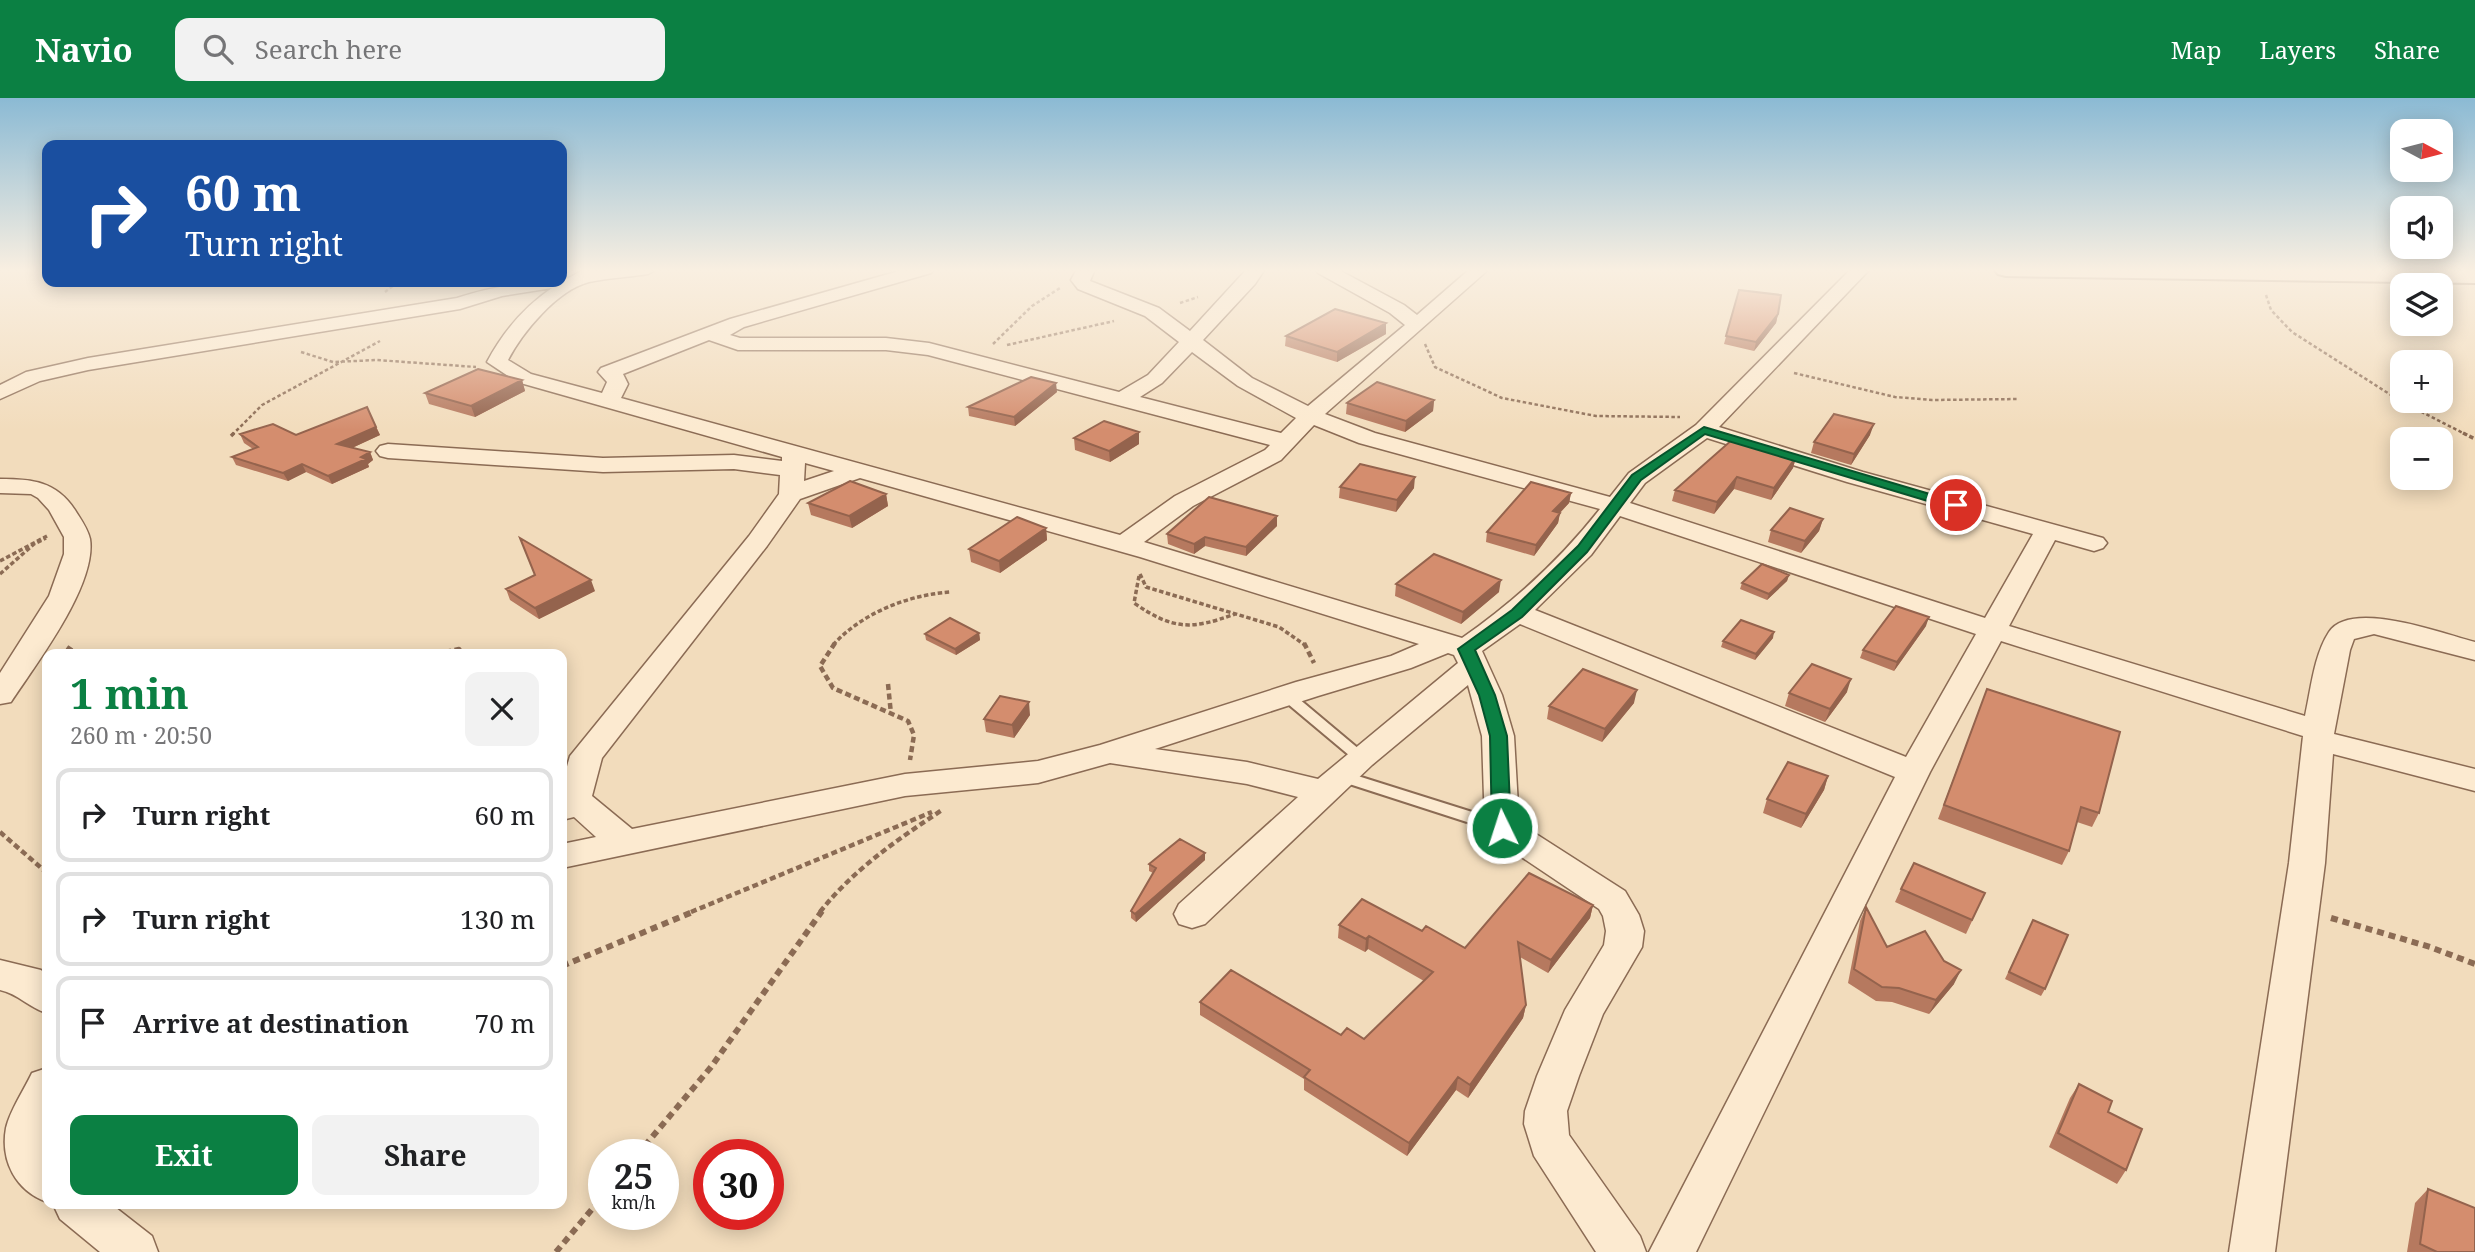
<!DOCTYPE html>
<meta charset="utf-8">
<style>
body{margin:0;font-family:"Noto Serif",serif;background:#f2f2f2;color:#202124;height:100vh;display:flex;flex-direction:column;font-size:26px;white-space:nowrap}
*{box-sizing:border-box;margin:0}
p{font-size:23px;color:#757577}
.icon{flex:none;width:38px;height:38px;fill:none;stroke:currentColor;stroke-width:2;stroke-linecap:round;stroke-linejoin:round}
.map{position:relative;flex:1;overflow:hidden}
.details{position:absolute;left:42px;top:551px;width:525px;height:560px;display:flex;flex-direction:column;background:#fff;border-radius:14px;box-shadow:0 4px 18px #0003}
.details>*{flex:none}
.banner{position:absolute;left:42px;top:42px;width:525px;height:147px;border-radius:14px;box-shadow:0 4px 18px #0003;background:#1a4fa0;color:#fff;overflow:hidden}
.needle{width:46px;rotate:97deg}
.fabs{position:absolute;left:2390px;top:21px;display:grid;gap:14px}
.fabs a{display:grid;place-items:center;width:63px;height:63px;border-radius:14px;background:#fff;box-shadow:0 4px 18px #0003;font-size:35px}
.speed{position:absolute;left:588px;top:1041px;display:flex;gap:14px;font-size:35px;font-weight:700;text-align:center}
.speed>*{display:grid;place-content:center;width:91px;height:91px;border-radius:50%;background:#fff;box-shadow:0 4px 18px #0003;line-height:1}
.speed small{font-size:18px;font-weight:400}
.speed .limit{border:10px solid #d22;background:#fff;color:#111}
.pin{position:absolute;display:grid;place-items:center;width:60px;height:60px;color:#fff;margin:-30px;border:4px solid #fff;border-radius:50%;box-shadow:0 2px 7px #0007}
.me{position:absolute;width:77px;margin:-38px;rotate:356deg;stroke-linejoin:round;filter:drop-shadow(0 0 5px #0008)}
.turn{display:flex;align-items:center;gap:24px;height:147px;padding:0 28px;font-size:32px}
.turn .icon{width:91px;height:91px;stroke-width:2.5}
.turn b{display:block;font-size:49px;line-height:60px}
.round{display:grid;place-items:center;flex:none;width:74px;height:74px;border-radius:14px;background:#f2f2f2}
.headline{display:flex;align-items:center;justify-content:space-between;height:119px;padding:0 28px}
h1{font-size:42px;font-weight:700;line-height:52px;color:#0b8043}
.action{display:flex;gap:14px;margin-top:auto;padding:14px 28px}
.action a{flex:1;height:80px;border-radius:14px;background:#0b8043;color:#fff;font-size:28px;font-weight:700;line-height:80px;text-align:center}
.action a+a{background:#f2f2f2;color:#202124}
ul{padding:0;list-style:none}
li{display:flex;align-items:center;gap:21px;height:94px;margin:0 14px 10px;padding:0 14px;border:4px solid #e0e0e0;border-radius:14px}
li div{flex:1}
li b{display:block;font-size:26px}
li em{font-style:normal}
header{display:flex;align-items:center;gap:42px;box-sizing:border-box;height:98px;padding:0 35px;background:#0b8043;color:#fff}
header strong{font-size:33px}
nav{display:flex;gap:38px;margin-inline-start:auto;font-size:24px}
.search{width:490px;height:63px;background:#f2f2f2;display:flex;align-items:center;gap:18px;box-sizing:border-box;padding:0 24px;border-radius:14px;color:#757577;font-size:26px}
.map>svg:first-child{display:block}
.lines{fill:none;stroke-linecap:round;stroke-linejoin:round}
.lane-casing{stroke:#8b6b54;stroke-width:4}
.street-casing{stroke:#8b6b54;stroke-width:3}
.secondary-casing{stroke:#6c4c37;stroke-width:4}
.path-far3{stroke:#8b6b54;stroke-width:2.5;stroke-dasharray:3.5 2.5;stroke-linecap:butt}
.path-far2{stroke:#8b6b54;stroke-width:3.5;stroke-dasharray:4.5 2.5;stroke-linecap:butt}
.path-far1{stroke:#8b6b54;stroke-width:4.5;stroke-dasharray:6 3.5;stroke-linecap:butt}
.path{stroke:#8b6b54;stroke-width:6;stroke-dasharray:7 5;stroke-linecap:butt}
.lane{fill:#fcead0;fill-rule:evenodd}
.street{fill:#fcead0;fill-rule:evenodd}
.secondary{fill:#fcead0;fill-rule:evenodd}
.wall{fill:#b6795f}
.shaded-wall{fill:#94634d}
.building{fill:#d48d6e;stroke:#94634d;stroke-width:2}
.route{fill:#0b8043;stroke:#07532c;stroke-width:2}
</style>
<header>
<strong>Navio</strong>
<div class="search"><svg class="icon" aria-label="search" viewBox="0 0 24 24"><circle cx="10" cy="10" r="6"/><path d="M15 15l6 6"/></svg>Search here</div>
<nav><a>Map</a><a>Layers</a><a>Share</a></nav>
</header>
<div class="map">
<svg width="2475" height="1154" viewBox="0 0 2475 1154">
<rect width="100%" height="100%" fill="#f2dcbc"/>
<g class="lines">
<g class="lane-casing">
<path id="lane" d="M 1287,594 L 1292,595 L 1366,657 L 1369,660 L 1366,663 L 1356,663 L 1282,601 L 1280,598 L 1282,595 Z
M 1342,673 L 1507,725 L 1509,729 L 1507,733 L 1501,735 L 1337,682 L 1334,678 L 1337,674 Z"/>
</g>
<g class="street-casing">
<path id="street" d="M 585,171 L 657,171 L 648,176 C 629,179 608,180 589,184 C 557,192 522,235 508,262 L 531,276 L 602,295 L 607,284 L 598,274 L 601,270 L 730,221 L 906,171 L 934,171 L 931,175 L 744,229 L 730,237 L 740,240 L 886,240 L 929,245 L 1119,294 L 1148,277 L 1179,244 L 1145,218 L 1078,191 L 1071,182 L 1077,171 L 1095,171 L 1090,183 L 1159,210 L 1190,233 L 1247,171 L 1265,171 L 1255,186 L 1203,242 L 1252,280 L 1308,308 L 1405,227 L 1390,215 L 1318,175 L 1315,171 L 1337,171 L 1404,207 L 1417,217 L 1470,171 L 1489,171 L 1325,316 L 1375,335 L 1610,399 L 1629,375 L 1696,327 L 1851,171 L 1870,171 L 1719,329 L 1863,374 L 2103,440 L 2107,445 L 2103,450 L 2094,453 L 2055,442 L 2009,528 L 2305,618 C 2311,591 2314,557 2329,534 C 2351,501 2443,536 2475,544 L 2475,562 L 2374,536 L 2354,541 L 2350,552 L 2334,636 L 2475,671 L 2475,693 L 2333,656 L 2325,765 L 2275,1154 L 2229,1154 L 2289,765 L 2303,638 L 2001,543 L 1930,674 L 1696,1154 L 1649,1154 L 1895,679 L 1520,526 L 1482,553 L 1502,597 L 1514,638 L 1519,725 L 1625,793 L 1639,817 L 1644,833 L 1642,849 L 1603,916 L 1579,978 L 1567,1013 L 1569,1037 L 1640,1138 L 1646,1154 L 1596,1154 L 1534,1058 L 1524,1026 L 1525,1013 L 1537,978 L 1565,912 L 1604,847 L 1606,833 L 1603,818 L 1599,811 L 1490,738 L 1485,730 L 1482,638 L 1468,587 L 1372,667 L 1205,826 L 1192,830 L 1179,826 L 1174,816 L 1179,806 L 1298,699 L 1247,686 L 1110,665 L 1038,685 L 905,698 L 562,770 L 562,746 L 596,739 L 574,719 L 562,722 L 562,686 L 570,658 L 749,438 L 779,396 L 780,377 L 734,371 L 603,374 L 388,360 L 380,358 L 376,353 L 380,348 L 388,346 L 603,360 L 734,357 L 782,363 L 782,359 L 517,284 L 487,264 C 503,234 524,209 552,190 L 502,198 L 460,211 L 88,272 L 40,283 L 0,301 L 0,287 L 26,274 L 88,260 L 457,200 C 495,188 523,184 562,184 L 562,181 L 563,183 ZM 709,242 L 738,252 L 886,252 L 928,257 L 1270,347 L 1265,352 L 1175,398 L 1120,437 L 621,300 L 628,286 L 623,276 ZM 1192,254 L 1238,288 L 1296,320 L 1281,335 L 1140,299 L 1162,285 ZM 1314,327 L 1359,345 L 1600,411 C 1559,463 1515,503 1462,540 L 1144,444 L 1193,408 L 1281,362 ZM 1707,340 L 1847,384 L 2033,436 L 1985,520 L 1630,405 L 1645,385 ZM 805,365 L 834,373 L 804,383 ZM 860,380 L 1140,459 L 1419,546 L 1391,558 L 1296,584 L 1100,647 L 1038,663 L 905,676 L 632,731 L 592,698 L 602,660 L 767,448 L 800,401 ZM 1620,418 L 1976,536 L 1906,659 L 1535,512 L 1591,457 ZM 1448,555 L 1454,557 L 1458,565 L 1318,681 L 1247,664 L 1155,651 L 1318,598 L 1411,570 Z
M 0,381 C 32,381 56,383 75,412 C 80,420 88,431 90,441 C 97,487 36,566 11,604 L 0,606 L 0,575 L 49,498 L 64,456 L 64,439 L 49,412 L 38,400 L 31,396 L 0,395 Z
M 0,862 L 41,872 L 47,878 L 47,915 C 29,910 19,896 0,892 Z
M 47,970 L 47,1104 C 16,1093 0,1063 6,1030 C 10,1012 24,992 32,975 Z
M 53,1106 L 111,1106 L 152,1138 L 158,1154 L 100,1154 L 60,1121 Z"/>
</g>
<g class="secondary-casing">
<path id="secondary" d="M 1994,171 L 2475,171 L 2475,185 L 2006,178 L 1998,176 Z"/>
</g>
<path class="path-far3" d="M 385,194 L 398,184
M 2266,197 L 2271,212 L 2292,234 L 2402,304 L 2467,337
M 1180,205 L 1198,199
M 993,246 L 1032,208 L 1060,190
M 1425,246 L 1435,269 L 1502,300 L 1596,318 L 1680,319
M 1007,247 L 1114,223
M 301,254 L 333,264 L 377,262 L 476,269
M 1794,275 L 1895,299 L 1932,302 L 2018,301
M 232,337 L 262,307 L 380,243"/>
<path class="path-far2" d="M 2463,335 L 2475,341
M 231,338 L 234,335
M 0,463 L 47,438
M 0,476 L 34,446 L 46,440
M 1140,476 L 1146,489 L 1279,529 L 1305,547
M 1139,478 L 1134,505 C 1173,532 1191,532 1235,516
M 833,547 C 862,515 908,497 950,494"/>
<path class="path-far1" d="M 835,545 L 820,568 L 833,590 L 908,623 L 914,637 L 910,662
M 1304,545 L 1314,565
M 67,549 L 77,556
M 436,556 L 459,551 L 463,556
M 888,586 L 891,616
M 0,734 L 47,775
M 691,814 L 932,714
M 820,814 C 854,771 897,742 942,712"/>
<path class="path" d="M 2331,820 L 2430,849 L 2475,866
M 562,868 L 695,813
M 637,1057 L 711,969 L 822,813
M 556,1154 L 604,1097"/>
<use href="#lane" class="lane"/>
<use href="#street" class="street"/>
<use href="#secondary" class="secondary"/>
</g>
<path class="wall" d="M 1739,192 L 1778,216 L 1776,225 L 1754,253 L 1724,246 Z
M 1386,225 L 1386,236 L 1337,264 L 1285,248 L 1286,238 Z
M 522,282 L 525,293 L 475,319 L 429,306 L 425,295 Z
M 1057,294 L 1015,328 L 969,318 L 968,309 Z
M 1434,302 L 1433,313 L 1405,334 L 1346,316 L 1347,305 Z
M 367,309 L 380,337 L 352,350 L 370,354 L 373,362 L 368,366 L 369,369 L 332,386 L 306,374 L 288,383 L 236,367 L 232,359 L 253,351 L 244,345 L 240,336 L 296,337 Z
M 1870,337 L 1851,367 L 1811,355 L 1814,344 Z
M 1074,340 L 1139,346 L 1110,364 L 1075,352 Z
M 1796,359 L 1793,370 L 1771,402 L 1734,391 L 1714,416 L 1672,403 L 1675,392 Z
M 1340,389 L 1414,390 L 1396,414 L 1339,400 Z
M 1571,395 L 1569,405 L 1560,415 L 1558,425 L 1534,458 L 1486,444 L 1487,434 Z
M 886,396 L 888,408 L 852,430 L 811,417 L 808,405 Z
M 1823,421 L 1819,433 L 1801,455 L 1768,444 L 1771,432 Z
M 1277,428 L 1246,458 L 1205,448 L 1194,456 L 1168,446 L 1167,436 Z
M 1046,430 L 1047,442 L 1000,475 L 971,464 L 969,451 Z
M 1789,477 L 1787,483 L 1767,502 L 1740,491 L 1742,485 Z
M 1396,486 L 1499,494 L 1461,526 L 1395,498 Z
M 506,491 L 595,493 L 539,521 L 510,502 Z
M 1926,528 L 1894,573 L 1860,560 L 1863,552 Z
M 979,535 L 980,542 L 956,557 L 926,542 L 925,536 Z
M 1773,540 L 1755,562 L 1721,549 L 1723,543 Z
M 1987,591 L 2099,715 L 2092,729 L 2077,724 L 2069,753 L 2062,767 L 1938,721 Z
M 1847,594 L 1825,624 L 1785,608 L 1789,595 Z
M 1634,605 L 1602,644 L 1547,621 L 1549,608 Z
M 1030,617 L 1014,640 L 986,634 L 984,621 Z
M 1828,678 L 1824,692 L 1801,730 L 1763,715 L 1767,701 Z
M 1205,755 L 1205,762 L 1136,824 L 1131,820 L 1131,813 L 1153,775 L 1149,773 L 1149,766 Z
M 1901,791 L 1985,795 L 1966,836 L 1895,804 Z
M 1593,807 L 1590,820 L 1548,875 L 1520,859 L 1526,907 L 1523,920 L 1468,1000 L 1456,992 L 1407,1058 L 1304,992 L 1304,981 L 1200,917 L 1200,904 L 1341,937 L 1364,941 L 1424,883 L 1368,851 L 1365,854 L 1338,840 L 1339,827 L 1422,833 L 1465,850 Z
M 1866,809 L 1887,849 L 1954,886 L 1929,916 L 1892,904 L 1876,903 L 1848,885 L 1860,823 Z
M 2033,822 L 2045,891 L 2041,898 L 2005,881 Z
M 2079,986 L 2108,1014 L 2126,1072 L 2117,1086 L 2049,1049 L 2070,1000 Z
M 2428,1091 L 2475,1154 L 2407,1154 L 2415,1105 Z"/>
<path class="shaded-wall" d="M 1778,216 L 1776,225 L 1754,253 L 1756,244 Z
M 1386,225 L 1386,236 L 1337,264 L 1337,254 Z
M 522,282 L 525,293 L 475,319 L 471,308 Z
M 1056,285 L 1057,294 L 1015,328 L 1014,319 Z
M 1434,302 L 1433,313 L 1405,334 L 1406,323 Z
M 1874,326 L 1870,337 L 1851,367 L 1854,356 Z
M 376,329 L 380,337 L 341,355 L 337,346 Z
M 1139,334 L 1139,346 L 1110,364 L 1109,353 Z
M 370,354 L 373,362 L 368,366 L 369,369 L 332,386 L 328,378 Z
M 1796,359 L 1793,370 L 1771,402 L 1774,390 Z
M 302,366 L 306,374 L 288,383 L 283,375 Z
M 1415,379 L 1414,390 L 1396,414 L 1397,402 Z
M 1737,379 L 1734,391 L 1714,416 L 1717,404 Z
M 1571,395 L 1569,405 L 1551,424 L 1553,413 Z
M 886,396 L 888,408 L 852,430 L 849,418 Z
M 1560,415 L 1558,425 L 1534,458 L 1536,447 Z
M 1277,418 L 1277,428 L 1246,458 L 1246,449 Z
M 1823,421 L 1819,433 L 1801,455 L 1805,443 Z
M 1046,430 L 1047,442 L 1000,475 L 999,463 Z
M 1205,439 L 1205,448 L 1194,456 L 1194,446 Z
M 1789,477 L 1787,483 L 1767,502 L 1769,496 Z
M 591,482 L 595,493 L 539,521 L 535,510 Z
M 1501,482 L 1499,494 L 1461,526 L 1463,514 Z
M 1929,519 L 1926,528 L 1894,573 L 1897,564 Z
M 1774,534 L 1773,540 L 1755,562 L 1756,556 Z
M 979,535 L 980,542 L 956,557 L 955,551 Z
M 1851,581 L 1847,594 L 1825,624 L 1830,611 Z
M 1637,592 L 1634,605 L 1602,644 L 1605,631 Z
M 1029,604 L 1030,617 L 1014,640 L 1012,627 Z
M 1828,678 L 1824,692 L 1801,730 L 1806,716 Z
M 1205,755 L 1205,762 L 1136,824 L 1135,816 Z
M 1593,807 L 1590,820 L 1548,875 L 1551,862 Z
M 1369,838 L 1368,851 L 1365,854 L 1366,841 Z
M 1961,872 L 1954,886 L 1929,916 L 1936,902 Z
M 1526,907 L 1523,920 L 1468,1000 L 1470,987 Z
M 1458,979 L 1456,992 L 1407,1058 L 1409,1045 Z"/>
<path class="building" d="M 1739,192 L 1781,197 L 1778,216 L 1756,244 L 1726,238 Z
M 1335,211 L 1386,225 L 1337,254 L 1286,238 Z
M 478,271 L 522,282 L 471,308 L 425,295 Z
M 1031,279 L 1056,285 L 1014,319 L 968,309 Z
M 1377,284 L 1434,302 L 1406,323 L 1347,305 Z
M 367,309 L 376,329 L 337,346 L 370,354 L 361,359 L 366,361 L 328,378 L 302,366 L 283,375 L 232,359 L 258,349 L 240,336 L 273,326 L 296,337 Z
M 1834,316 L 1874,326 L 1854,356 L 1814,344 Z
M 1104,323 L 1139,334 L 1109,353 L 1074,340 Z
M 1734,340 L 1796,359 L 1774,390 L 1737,379 L 1717,404 L 1675,392 Z
M 1360,366 L 1415,379 L 1397,402 L 1340,389 Z
M 850,383 L 886,396 L 849,418 L 808,405 Z
M 1531,384 L 1571,395 L 1553,413 L 1560,415 L 1536,447 L 1487,434 Z
M 1209,399 L 1277,418 L 1246,449 L 1205,439 L 1194,446 L 1167,436 Z
M 1790,410 L 1823,421 L 1805,443 L 1771,432 Z
M 1017,419 L 1046,430 L 999,463 L 969,451 Z
M 520,440 L 591,482 L 535,510 L 506,491 L 535,477 Z
M 1434,456 L 1501,482 L 1463,514 L 1396,486 Z
M 1762,466 L 1789,477 L 1769,496 L 1742,485 Z
M 1896,508 L 1929,519 L 1897,564 L 1863,552 Z
M 950,520 L 979,535 L 955,551 L 925,536 Z
M 1741,522 L 1774,534 L 1756,556 L 1723,543 Z
M 1812,566 L 1851,581 L 1830,611 L 1789,595 Z
M 1583,571 L 1637,592 L 1605,631 L 1549,608 Z
M 1987,591 L 2120,634 L 2099,715 L 2081,709 L 2069,753 L 1944,707 Z
M 1000,598 L 1029,604 L 1012,627 L 984,621 Z
M 1788,664 L 1828,678 L 1806,716 L 1767,701 Z
M 1180,741 L 1205,755 L 1135,816 L 1131,813 L 1156,770 L 1149,766 Z
M 1914,765 L 1985,795 L 1972,822 L 1901,791 Z
M 1529,775 L 1593,807 L 1551,862 L 1518,844 L 1526,907 L 1470,987 L 1458,979 L 1409,1045 L 1304,979 L 1310,972 L 1200,904 L 1231,872 L 1341,937 L 1347,930 L 1364,941 L 1433,874 L 1369,838 L 1366,841 L 1339,827 L 1362,801 L 1422,833 L 1426,828 L 1465,850 Z
M 1866,809 L 1887,849 L 1925,833 L 1944,863 L 1961,872 L 1936,902 L 1899,890 L 1882,889 L 1854,871 Z
M 2033,822 L 2068,837 L 2045,891 L 2009,874 Z
M 2079,986 L 2112,1003 L 2108,1014 L 2142,1031 L 2126,1072 L 2058,1035 Z
M 2428,1091 L 2475,1110 L 2475,1154 L 2437,1154 L 2420,1146 Z"/>
<linearGradient id="sky" x2="0" y2="1"><stop stop-color="#8bbad4"/><stop offset="0.52" stop-color="#f9efe1"/><stop offset="1" stop-color="#f9efe1" stop-opacity="0"/></linearGradient>
<rect width="2475" height="332" fill="url(#sky)"/>
<path class="route" d="M 1704,329 L 1960,405 L 1962,407 L 1956,411 L 1951,410 L 1705,336 L 1641,382 L 1587,454 L 1522,519 L 1475,552 L 1495,597 L 1507,638 L 1511,730 L 1508,734 L 1495,734 L 1492,730 L 1490,638 L 1479,597 L 1458,551 L 1512,512 L 1578,448 L 1632,377 Z"/>
</svg>
<div class="fabs">
<a><svg class="needle" viewBox="-14 -14 28 28"><path d="M0-13l5 13h-10z" fill="#e53935"/><path d="M0 13l5-13h-10z" fill="#757577"/></svg></a>
<a><svg class="icon" aria-label="sound" viewBox="0 0 24 24"><path d="M4 9h4l5-4v14l-5-4H4zM17 9q2 3 0 6"/></svg></a>
<a><svg class="icon" aria-label="layers" viewBox="0 0 24 24"><path d="M12 4l9 5-9 5-9-5zM3 14l9 5 9-5"/></svg></a>
<a>+</a>
<a>−</a>
</div>
<div class="speed"><div>25<small>km/h</small></div><div class="limit">30</div></div>
<div class="pin" style="left:1956px;top:407px;background:#d93025"><svg class="icon" aria-label="arrive" viewBox="0 0 24 24"><path d="M6 21V4h12l-3 4 3 4H6"/></svg></div>
<svg class="me" style="left:1502px;top:730px" viewBox="-20 -20 40 40"><circle r="17" fill="#0b8043" stroke="#fff" stroke-width="3"/><path d="M0-11L8 9 0 5-8 9z" fill="#fff"/></svg>
<div class="banner">
<div class="turn"><svg class="icon" aria-label="right" viewBox="0 0 24 24"><path d="M7 20v-9h11M14 6l5 5-5 5"/></svg><div><b>60 m</b>Turn right</div></div>
</div>
<section class="details">
<div class="headline"><div><h1>1 min</h1><p>260 m · 20:50</p></div><a class="round"><svg class="icon" aria-label="close" viewBox="0 0 24 24"><path d="M6 6l12 12M18 6L6 18"/></svg></a></div>
<ul>
<li><svg class="icon" aria-label="right" viewBox="0 0 24 24"><path d="M7 20v-9h11M14 6l5 5-5 5"/></svg><div><b>Turn right</b></div><em>60 m</em></li>
<li><svg class="icon" aria-label="right" viewBox="0 0 24 24"><path d="M7 20v-9h11M14 6l5 5-5 5"/></svg><div><b>Turn right</b></div><em>130 m</em></li>
<li><svg class="icon" aria-label="arrive" viewBox="0 0 24 24"><path d="M6 21V4h12l-3 4 3 4H6"/></svg><div><b>Arrive at destination</b></div><em>70 m</em></li>
</ul>
<div class="action"><a>Exit</a><a>Share</a></div>
</section>
</div>
